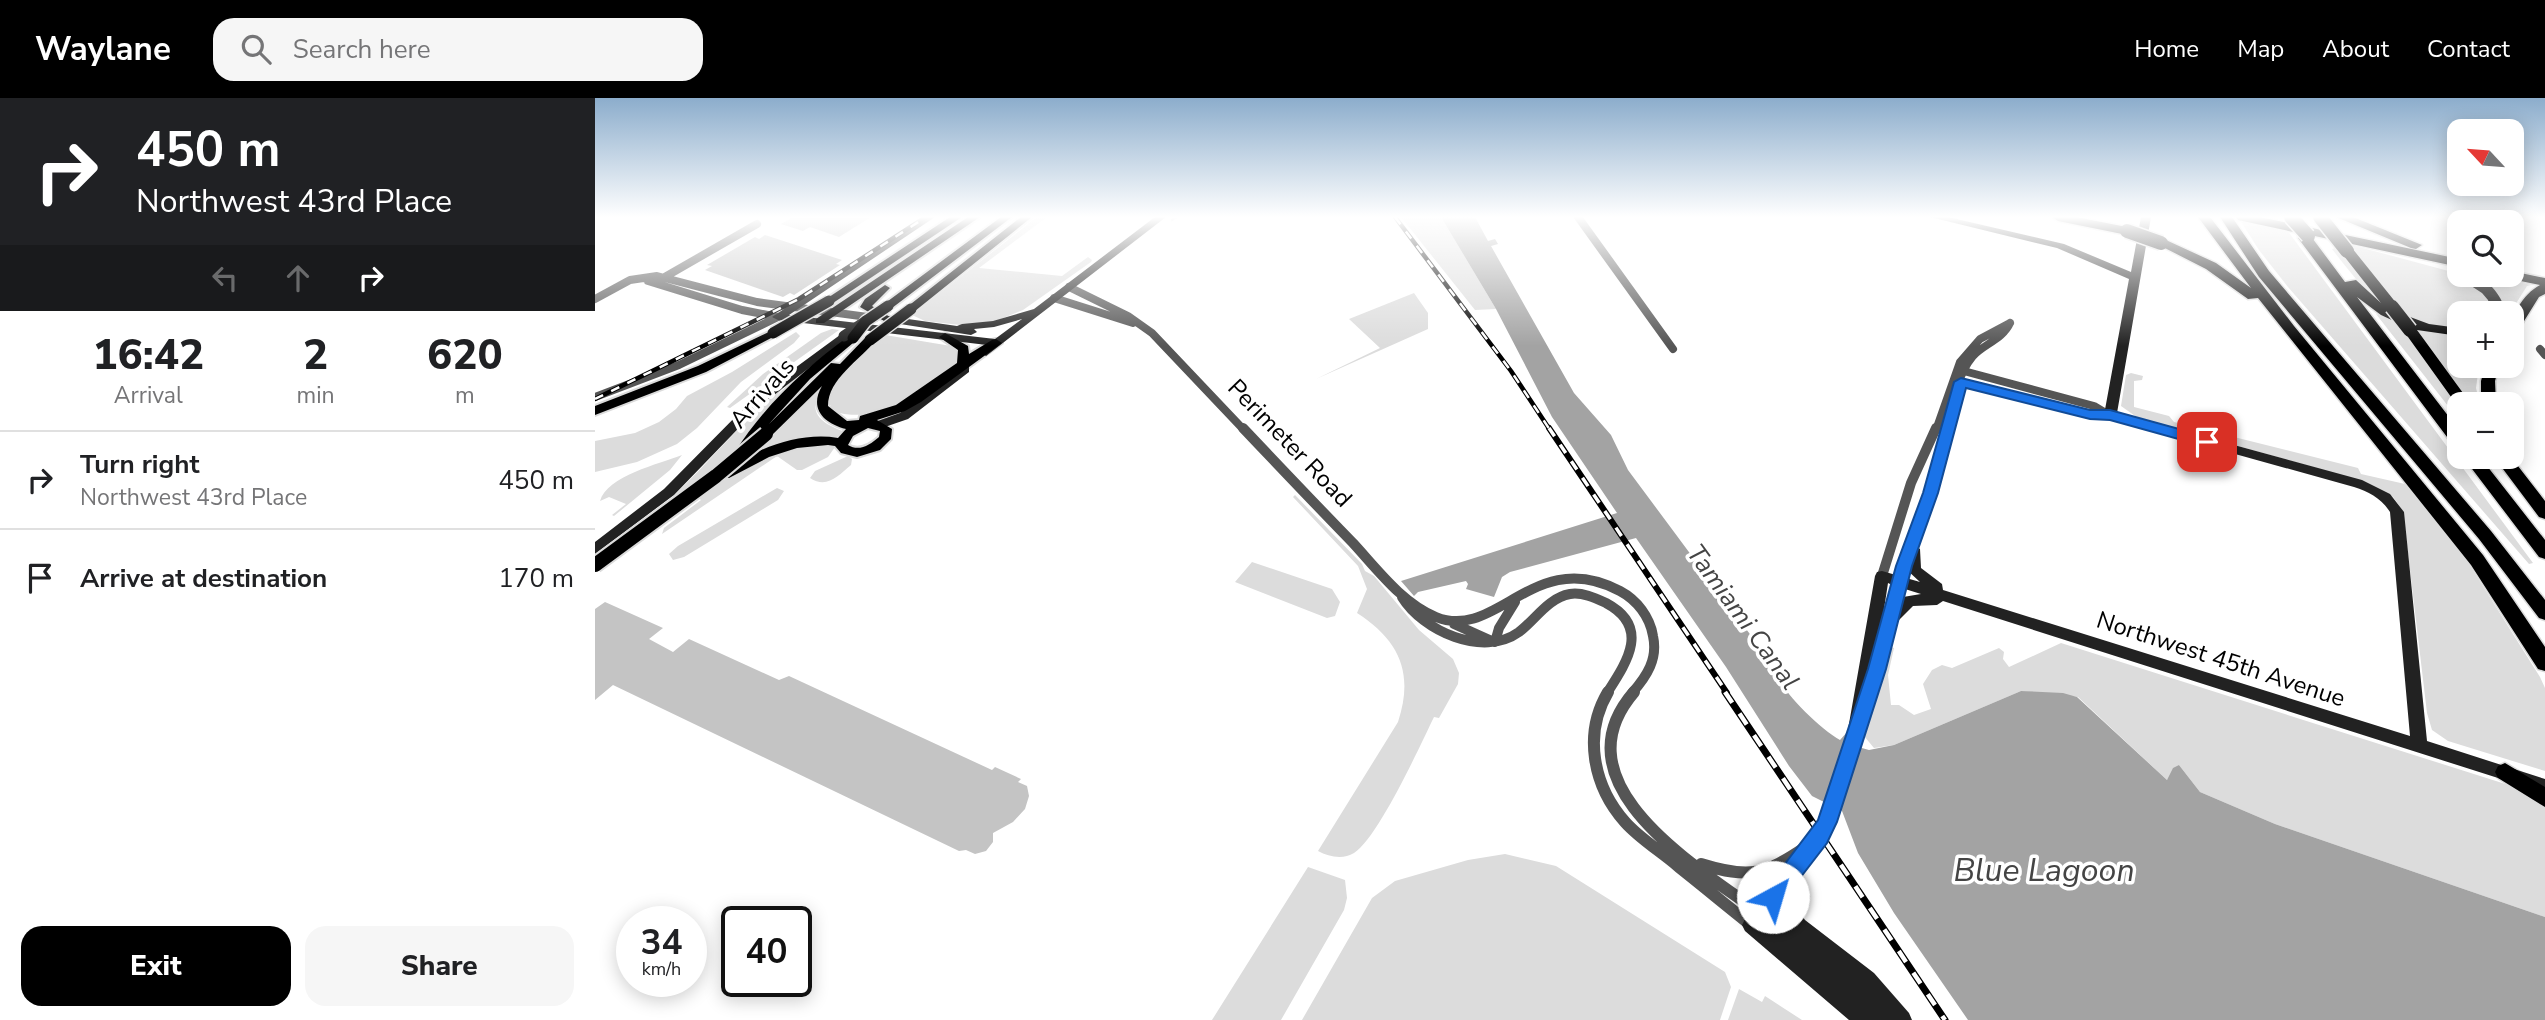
<!DOCTYPE html>
<meta charset="utf-8">
<style>
body{margin:0;font-family:"Nunito Sans",sans-serif;background:#f6f6f6;color:#202124;height:100vh;display:flex;flex-direction:column;font-size:26px;white-space:nowrap}
*{box-sizing:border-box;margin:0}
p{font-size:23px;color:#757577}
.icon{flex:none;width:38px;height:38px;fill:none;stroke:currentColor;stroke-width:2;stroke-linecap:round;stroke-linejoin:round}
.map{position:relative;flex:1;overflow:hidden}
.details{display:flex;flex-direction:column;background:#fff;width:595px}
.details>*{flex:none}
.top-card{background:#202124;color:#fff;overflow:hidden}
.needle{width:46px;rotate:296deg}
.controls{position:absolute;left:1852px;top:21px;display:grid;gap:14px}
.controls a{display:grid;place-items:center;width:77px;height:77px;border-radius:14px;background:#fff;box-shadow:0 4px 18px #0003;font-size:35px}
.speed{position:absolute;left:21px;top:808px;display:flex;gap:14px;font-size:35px;font-weight:700;text-align:center}
.speed>*{display:grid;place-content:center;width:91px;height:91px;border-radius:50%;background:#fff;box-shadow:0 4px 18px #0003;line-height:1}
.speed small{font-size:18px;font-weight:400}
.speed .limit{border:4px solid #111;border-radius:10px;background:#fff;color:#111}
.pin{position:absolute;display:grid;place-items:center;width:60px;height:60px;color:#fff;margin:-30px;border-radius:14px;box-shadow:0 4px 10px #0006}
.me{position:absolute;width:77px;margin:-38px;rotate:39deg;stroke-linejoin:round;filter:drop-shadow(0 0 5px #0008)}
.turn{display:flex;align-items:center;gap:24px;height:147px;padding:0 21px;font-size:32px}
.turn .icon{width:91px;height:91px;stroke-width:2.5}
.turn b{display:block;font-size:49px;line-height:60px}
.lanes{display:flex;align-items:center;height:66px;padding:0 21px;background:#0003;justify-content:center;gap:35px;direction:ltr}
.lanes .off{opacity:.35}
.eta{display:flex;justify-content:space-evenly;align-items:center;height:119px;text-align:center}
.eta b{font-size:42px;font-weight:800;line-height:49px}
.action{display:flex;gap:14px;margin-top:auto;padding:14px 21px}
.action a{flex:1;height:80px;border-radius:21px;background:#000;color:#fff;font-size:28px;font-weight:800;line-height:80px;text-align:center}
.action a+a{background:#f6f6f6;color:#202124}
ul{padding:0;list-style:none}
li{display:flex;align-items:center;gap:21px;height:98px;padding:0 21px;border-top:2px solid #e0e0e0}
li div{flex:1}
li b{display:block;font-size:26px}
li em{font-style:normal}
header{display:flex;align-items:center;gap:42px;box-sizing:border-box;height:98px;padding:0 35px;background:#000;color:#fff}
header strong{font-size:33px}
nav{display:flex;gap:38px;margin-inline-start:auto;font-size:24px}
.search{width:490px;height:63px;background:#f6f6f6;display:flex;align-items:center;gap:18px;box-sizing:border-box;padding:0 24px;border-radius:21px;color:#757577;font-size:26px}
main{display:flex;flex:1;min-height:0}
.map>svg:first-child{display:block}
.green{fill:#dcdcdc}
.water{fill:#a3a3a3}
.lines{fill:none;stroke-linecap:round;stroke-linejoin:round}
.stream{stroke:#a3a3a3;stroke-width:2.5}
.building{fill:#c4c4c4}
.primary-casing{stroke:#dbdbdb;stroke-width:4}
.highway-casing{stroke:#dbdbdb;stroke-width:3}
.street-far2{stroke:#555;stroke-width:8}
.street-far1{stroke:#555;stroke-width:10}
.street{stroke:#555;stroke-width:12}
.secondary{fill:#222;fill-rule:evenodd}
.primary{fill:#000;fill-rule:evenodd}
.highway{fill:#000;fill-rule:evenodd}
.rail-far2-casing{stroke:#000;stroke-width:4.5}
.rail-far1-casing{stroke:#000;stroke-width:6}
.rail-casing{stroke:#000;stroke-width:7}
.rail-far2{stroke:#fff;stroke-width:2.5;stroke-dasharray:9;stroke-linecap:butt}
.rail-far1{stroke:#fff;stroke-width:3.5;stroke-dasharray:10;stroke-linecap:butt}
.rail{stroke:#fff;stroke-width:4.5;stroke-dasharray:13;stroke-linecap:butt}
.primary-bridge-far1-casing{stroke:#dbdbdb;stroke-width:14;stroke-linecap:butt}
.primary-bridge-casing{stroke:#dbdbdb;stroke-width:18;stroke-linecap:butt}
.highway-bridge-casing{stroke:#dbdbdb;stroke-width:17;stroke-linecap:butt}
.secondary-bridge{stroke:#222;stroke-width:11}
.primary-bridge-far1{stroke:#000;stroke-width:11}
.primary-bridge{stroke:#000;stroke-width:14}
.highway-bridge{stroke:#000;stroke-width:14}
.route{fill:#1a73e8;stroke:#114b97;stroke-width:2}
.labels{text-anchor:middle;dominant-baseline:central;stroke-width:7;stroke-linejoin:round;paint-order:stroke}
.street-label{font-size:24px;fill:#000;stroke:#fff}
.water-label{font-size:26px;font-style:italic;fill:#444;stroke:#fff}
.near-water-label{font-size:32px;font-style:italic;fill:#444;stroke:#fff}
</style>
<header>
<strong>Waylane</strong>
<div class="search"><svg class="icon" aria-label="search" viewBox="0 0 24 24"><circle cx="10" cy="10" r="6"/><path d="M15 15l6 6"/></svg>Search here</div>
<nav><a>Home</a><a>Map</a><a>About</a><a>Contact</a></nav>
</header>
<main>
<section class="details">
<div class="top-card">
<div class="turn"><svg class="icon" aria-label="right" viewBox="0 0 24 24"><path d="M7 20v-9h11M14 6l5 5-5 5"/></svg><div><b>450 m</b>Northwest 43rd Place</div></div>
<div class="lanes"><svg class="icon off" aria-label="left" viewBox="0 0 24 24"><path d="M17 20v-9H6M10 6l-5 5 5 5"/></svg><svg class="icon off" aria-label="ahead" viewBox="0 0 24 24"><path d="M12 20V5M6 11l6-6 6 6"/></svg><svg class="icon" aria-label="right" viewBox="0 0 24 24"><path d="M7 20v-9h11M14 6l5 5-5 5"/></svg></div>
</div>
<div class="eta">
<div><b>16:42</b><p>Arrival</p></div>
<div><b>2</b><p>min</p></div>
<div><b>620</b><p>m</p></div>
</div>
<ul>
<li><svg class="icon" aria-label="right" viewBox="0 0 24 24"><path d="M7 20v-9h11M14 6l5 5-5 5"/></svg><div><b>Turn right</b><p>Northwest 43rd Place</p></div><em>450 m</em></li>
<li><svg class="icon" aria-label="arrive" viewBox="0 0 24 24"><path d="M6 21V4h12l-3 4 3 4H6"/></svg><div><b>Arrive at destination</b></div><em>170 m</em></li>
</ul>
<div class="action"><a>Exit</a><a>Share</a></div>
</section>
<div class="map">
<svg width="1950" height="922" viewBox="0 0 1950 922">
<rect width="100%" height="100%" fill="#fff"/>
<path class="green" d="M 442,119 L 452,119 L 384,170 L 467,178 L 493,159 L 497,162 L 496,164 L 428,212 L 401,223 L 365,227 L 330,223 L 317,217 Z
M 806,119 L 846,119 L 901,211 L 880,212 Z
M 1645,122 L 1692,132 L 1938,465 L 1934,466 L 1693,189 L 1664,152 Z
M 1753,146 L 1861,175 L 1881,187 L 1899,210 L 1898,215 L 1864,215 L 1864,230 C 1799,228 1774,199 1737,151 Z
M 1873,177 L 1895,177 L 1936,187 L 1932,188 L 1915,215 L 1910,215 L 1909,211 Z
M 819,195 L 833,215 L 833,231 L 721,281 L 785,250 L 754,221 Z
M 1781,216 L 1803,224 L 1864,309 L 1864,322 Z
M 1818,229 L 1864,237 L 1864,268 L 1884,268 L 1881,290 L 1885,306 L 1874,306 Z
M 237,231 L 244,232 L 135,310 L 132,309 L 168,276 L 226,235 Z
M 201,234 L 205,238 L 199,245 L 146,284 L 102,330 L 82,346 L 42,364 L 0,374 L 0,343 L 40,335 L 64,324 L 81,311 L 92,298 L 137,274 Z
M 290,237 L 356,248 L 363,254 L 363,260 L 358,268 C 341,280 324,297 306,307 C 292,314 225,330 235,295 C 242,271 272,252 290,237 Z
M 1536,275 L 1548,278 L 1547,282 L 1539,283 L 1539,309 L 1574,318 L 1579,324 L 1763,370 L 1766,376 L 1810,386 L 1869,458 L 1945,579 L 1950,590 L 1950,673 L 1853,643 L 1837,632 L 1832,615 L 1808,413 L 1798,399 L 1771,384 L 1543,320 L 1526,308 L 1531,277 Z
M 227,285 C 226,291 223,295 221,301 C 216,321 235,328 250,334 L 244,339 L 223,340 L 144,365 Z
M 189,289 L 153,332 L 134,361 L 69,411 L 65,410 C 109,372 143,325 189,289 Z
M 235,346 L 240,349 L 233,359 L 207,372 L 202,372 L 182,358 L 67,436 L 69,430 L 106,402 L 103,400 C 145,370 181,349 235,346 Z
M 87,357 L 75,372 L 19,418 L 17,417 L 31,406 L 14,399 L 5,403 C 12,378 64,366 87,357 Z
M 253,358 L 257,361 L 256,367 C 243,378 232,391 215,380 L 220,373 Z
M 182,390 L 189,393 L 183,402 L 89,459 L 78,462 L 74,456 L 83,448 Z
M 700,397 L 767,466 L 770,473 L 779,478 L 824,532 L 858,561 L 864,575 L 863,586 L 844,620 L 839,619 C 825,648 783,740 759,755 C 748,762 734,759 723,753 L 803,624 C 819,575 805,543 762,515 L 772,491 L 763,468 L 698,399 Z
M 657,464 L 737,491 L 745,504 L 740,518 L 732,520 L 640,484 Z
M 1466,545 L 1923,690 L 1950,707 L 1950,819 L 1680,726 L 1605,694 L 1584,667 L 1572,682 L 1483,599 L 1426,593 L 1299,647 L 1279,650 L 1269,638 L 1296,549 L 1299,550 L 1293,577 L 1296,607 L 1304,607 L 1319,617 L 1336,611 L 1328,586 L 1337,572 L 1347,567 L 1357,570 L 1404,550 L 1409,554 L 1408,561 L 1414,569 Z
M 910,756 L 961,768 L 1130,874 L 1136,889 L 1125,922 L 707,922 L 777,800 L 800,783 L 873,762 Z
M 713,769 L 750,782 L 752,800 L 749,812 L 686,922 L 617,922 Z
M 1144,891 L 1167,904 L 1170,898 L 1207,922 L 1133,922 Z"/>
<path class="water" d="M 846,119 L 880,119 L 893,143 L 900,141 L 903,146 L 896,148 L 979,295 L 1016,337 L 1033,372 L 1163,547 C 1183,561 1175,562 1183,579 C 1193,600 1226,631 1245,642 L 1253,633 L 1249,645 L 1274,652 L 1299,647 L 1426,593 L 1468,595 L 1482,599 L 1572,682 L 1578,670 L 1584,667 L 1605,694 L 1680,726 L 1950,819 L 1950,922 L 1373,922 L 1299,815 L 1263,755 L 1247,713 L 1217,698 L 1194,668 L 1131,569 L 1041,440 L 915,474 L 907,479 L 899,499 L 871,491 L 873,486 L 871,483 L 823,494 L 819,498 L 806,483 L 1022,415 L 957,319 L 901,211 Z"/>
<g class="lines">
<path class="stream" d="M 577,122 L 581,119"/>
</g>
<path class="building" d="M 198,119 L 276,119 L 244,139 L 215,129 L 208,133 L 186,126 Z
M 170,137 L 247,162 L 241,166 L 245,167 L 199,197 L 195,195 L 188,199 L 110,172 L 117,168 L 112,167 L 160,139 L 164,141 Z
M 10,504 L 68,530 L 54,541 L 78,554 L 94,541 L 184,582 L 194,578 L 397,672 L 400,669 L 426,681 L 423,684 L 432,688 L 434,698 L 430,711 L 418,724 L 398,735 L 398,744 L 391,753 L 380,756 L 371,752 L 364,753 L 18,587 L 0,602 L 0,511 Z"/>
<g class="lines">
<g class="primary-casing">
<path id="primary" d="M 355,119 L 367,119 L 238,205 L 230,205 L 228,203 Z
M 373,119 L 385,119 L 229,225 L 221,225 L 221,221 Z
M 406,119 L 417,119 L 297,210 L 289,210 L 289,206 Z
M 426,119 L 437,119 L 320,213 L 312,213 L 312,209 Z
M 290,187 L 295,190 L 277,208 L 295,219 L 297,221 L 291,224 L 265,209 L 270,201 Z
M 178,232 L 184,235 L 182,237 L 111,274 L 0,317 L 0,308 L 103,268 Z
M 350,235 L 373,248 L 374,256 L 397,242 L 401,241 L 407,245 L 326,304 L 310,313 L 282,322 L 297,331 L 296,341 L 285,352 L 262,359 L 246,355 L 240,348 L 233,347 L 202,350 L 174,359 L 134,380 L 124,380 L 122,377 L 124,374 C 158,353 202,333 243,340 L 251,331 C 228,325 214,310 227,288 L 175,339 L 171,340 L 165,337 L 151,357 L 141,357 L 140,354 C 169,308 210,270 254,238 L 258,236 L 264,240 L 215,281 L 174,326 L 236,265 L 245,266 L 271,239 L 275,238 L 281,242 C 265,262 233,281 233,308 L 252,323 L 264,322 L 265,318 L 301,307 L 362,265 L 363,252 L 344,239 ZM 273,330 L 285,333 L 284,339 C 275,347 264,354 253,347 L 258,338 Z"/>
</g>
<g class="highway-casing">
<path id="highway" d="M 1457,119 L 1481,119 L 1532,129 L 1538,133 L 1532,137 L 1463,123 Z
M 1603,119 L 1615,119 L 1699,228 L 1888,457 L 1950,549 L 1950,573 L 1943,571 L 1876,467 L 1663,200 L 1653,201 L 1611,171 L 1560,145 L 1561,142 L 1571,142 L 1621,165 L 1656,190 Z
M 1625,119 L 1637,119 L 1674,173 L 1896,433 L 1950,502 L 1950,522 L 1944,520 L 1884,441 L 1664,179 Z
M 1641,119 L 1665,119 L 1864,161 L 1864,169 L 1715,137 L 1750,184 L 1761,182 L 1786,205 L 1745,153 L 1752,149 L 1757,150 L 1802,206 L 1804,209 L 1799,213 L 1834,226 L 1864,230 L 1864,238 L 1822,232 L 1876,306 L 1864,306 L 1864,310 L 1808,232 L 1812,229 L 1786,217 L 1762,199 L 1864,332 L 1864,348 L 1858,347 L 1703,140 L 1703,135 L 1643,122 Z
M 1741,119 L 1758,119 L 1827,147 L 1821,151 L 1816,150 Z
M 1916,173 L 1950,180 L 1950,196 L 1944,199 L 1921,236 L 1916,237 C 1916,217 1927,197 1945,187 L 1911,180 L 1909,177 L 1916,177 Z
M 1864,175 C 1868,177 1873,175 1879,177 C 1895,182 1908,200 1911,215 L 1897,215 L 1893,202 L 1887,195 L 1864,180 Z
M 1890,268 L 1904,268 L 1900,283 L 1901,306 L 1886,306 L 1886,283 Z
M 1868,359 L 1885,359 L 1950,442 L 1950,461 L 1944,459 Z
M 1899,359 L 1916,359 L 1950,403 L 1950,421 L 1944,419 Z
M 1910,665 L 1950,689 L 1950,709 L 1903,680 L 1900,674 L 1903,668 Z"/>
</g>
<path class="street-far2" d="M 983,119 L 1078,251
M 68,180 L 162,126
M 53,183 L 147,212 L 183,219
M 474,189 L 533,218 L 557,235 L 649,332
M 459,200 L 538,225
M 0,201 L 35,182 L 62,178 L 162,204 L 280,220
M 1945,251 L 1950,257
M 1365,272 L 1499,308 L 1514,317
M 1361,283 L 1495,317 L 1515,317
M 0,299 L 84,267 L 183,219
M 1341,332 L 1365,264 L 1385,241 L 1415,225
M 1351,332 C 1356,309 1362,277 1378,258 C 1389,246 1408,241 1415,225"/>
<path class="street-far1" d="M 648,330 C 684,368 721,407 758,445 C 782,471 807,505 841,519 C 902,544 939,447 1025,493 C 1042,502 1055,519 1058,538 C 1063,561 1052,578 1037,595
M 1287,478 L 1316,385 L 1341,330
M 1305,484 L 1334,400 L 1351,330
M 807,499 C 828,533 888,560 924,534 C 941,521 953,500 975,496 C 987,494 1000,500 1011,505 C 1056,529 1032,564 1012,595
M 859,526 L 899,544
M 900,544 L 904,530 L 920,504"/>
<path class="street" d="M 1013,594 C 988,636 998,688 1030,724 C 1045,741 1067,754 1084,769 C 1108,788 1132,808 1156,827
M 1039,594 C 960,686 1101,768 1165,815
M 1106,766 C 1154,781 1170,777 1211,749"/>
<path class="secondary" d="M 328,119 L 340,119 L 194,217 L 400,241 L 427,221 L 399,229 L 379,231 L 382,234 L 376,237 L 292,224 L 286,221 L 292,218 L 362,228 L 367,226 L 398,223 L 439,211 L 560,119 L 571,119 L 391,258 L 385,254 L 392,247 L 183,222 L 177,219 Z
M 1335,119 L 1353,119 L 1469,146 L 1536,174 L 1546,119 L 1556,119 L 1522,315 L 1767,382 L 1795,396 L 1809,414 L 1832,643 L 1950,681 L 1950,695 L 1348,503 L 1342,507 L 1318,508 L 1301,525 L 1281,599 L 1279,604 L 1273,605 C 1267,644 1251,708 1232,742 C 1223,757 1210,771 1199,786 L 1202,811 L 1210,822 L 1279,875 L 1314,915 L 1317,922 L 1254,922 L 1150,833 L 1147,827 L 1150,821 L 1219,732 L 1224,722 L 1252,637 L 1280,478 L 1282,474 L 1287,473 L 1325,484 L 1312,472 L 1311,451 L 1318,446 L 1325,451 L 1326,470 L 1347,486 L 1348,492 L 1815,638 L 1795,414 C 1786,400 1774,394 1759,389 L 1511,320 L 1509,317 L 1534,181 L 1462,150 ZM 1293,485 L 1297,487 L 1287,524 ZM 1310,491 L 1326,496 L 1308,499 ZM 1182,807 L 1187,822 L 1177,814 Z
M 249,234 L 255,238 L 253,240 L 166,307 L 79,397 L 0,456 L 0,444 L 69,391 L 158,301 Z
M 370,267 L 374,268 L 374,274 L 313,321 L 284,331 L 280,330 L 278,327 L 280,324 L 305,315 Z"/>
<use href="#primary" class="primary"/>
<use href="#highway" class="highway"/>
<g class="rail-far2-casing">
<path id="rail-far2" d="M 800,119 L 916,273 L 955,332
M 0,301 L 204,201 L 331,119"/>
</g>
<g class="rail-far1-casing">
<path id="rail-far1" d="M 954,330 L 1132,595"/>
</g>
<g class="rail-casing">
<path id="rail" d="M 1130,594 L 1350,922"/>
</g>
<use href="#rail-far2" class="rail-far2"/>
<use href="#rail-far1" class="rail-far1"/>
<use href="#rail" class="rail"/>
<g class="primary-bridge-far1-casing">
<path id="primary-bridge-far1" d="M 178,235 L 234,203
M 258,240 L 271,223 L 293,208
M 275,242 L 316,211"/>
</g>
<g class="primary-bridge-casing">
<path id="primary-bridge" d="M 0,467 L 121,378 L 171,336"/>
</g>
<g class="highway-bridge-casing">
<path id="highway-bridge" d="M 1696,119 L 1713,138
M 1725,119 L 1752,153
M 1532,133 L 1566,145
M 1797,209 L 1815,232"/>
</g>
<path class="secondary-bridge" d="M 249,238 L 271,223"/>
<use href="#primary-bridge-far1" class="primary-bridge-far1"/>
<use href="#primary-bridge" class="primary-bridge"/>
<use href="#highway-bridge" class="highway-bridge"/>
</g>
<linearGradient id="sky" x2="0" y2="1"><stop stop-color="#8cadcc"/><stop offset="0.48" stop-color="#fff"/><stop offset="1" stop-color="#fff" stop-opacity="0"/></linearGradient>
<rect width="1950" height="248" fill="url(#sky)"/>
<path class="route" d="M 1366,280 L 1495,312 L 1515,312 L 1617,340 L 1619,344 L 1612,349 L 1515,322 L 1495,321 L 1371,290 L 1343,395 L 1317,468 L 1291,571 L 1242,724 L 1232,745 L 1185,806 L 1178,809 L 1170,806 L 1167,799 L 1170,792 L 1223,722 L 1273,571 L 1301,468 L 1328,395 L 1359,284 Z"/>
<g class="labels">
<g class="street-label">
<text transform="translate(167 295) rotate(-49)">Arrivals</text>
<text transform="translate(695 345) rotate(46)">Perimeter Road</text>
<text transform="translate(1626 561) rotate(18)">Northwest 45th Avenue</text>
</g>
<g class="water-label">
<text transform="translate(1148 519) rotate(54)">Tamiami Canal</text>
</g>
<g class="near-water-label">
<text x="1449" y="772">Blue Lagoon</text>
</g>
</g>
</svg>
<div class="controls">
<a><svg class="needle" viewBox="-14 -14 28 28"><path d="M0-13l5 13h-10z" fill="#e53935"/><path d="M0 13l5-13h-10z" fill="#757577"/></svg></a>
<a><svg class="icon" aria-label="search" viewBox="0 0 24 24"><circle cx="10" cy="10" r="6"/><path d="M15 15l6 6"/></svg></a>
<a>+</a>
<a>−</a>
</div>
<div class="speed"><div>34<small>km/h</small></div><div class="limit">40</div></div>
<div class="pin" style="left:1612px;top:344px;background:#d93025"><svg class="icon" aria-label="arrive" viewBox="0 0 24 24"><path d="M6 21V4h12l-3 4 3 4H6"/></svg></div>
<svg class="me" style="left:1178px;top:799px" viewBox="-20 -20 40 40"><circle r="19" fill="#fff"/><path d="M0-13L10 11 0 6-10 11z" fill="#1a73e8"/></svg>
</div>
</main>
